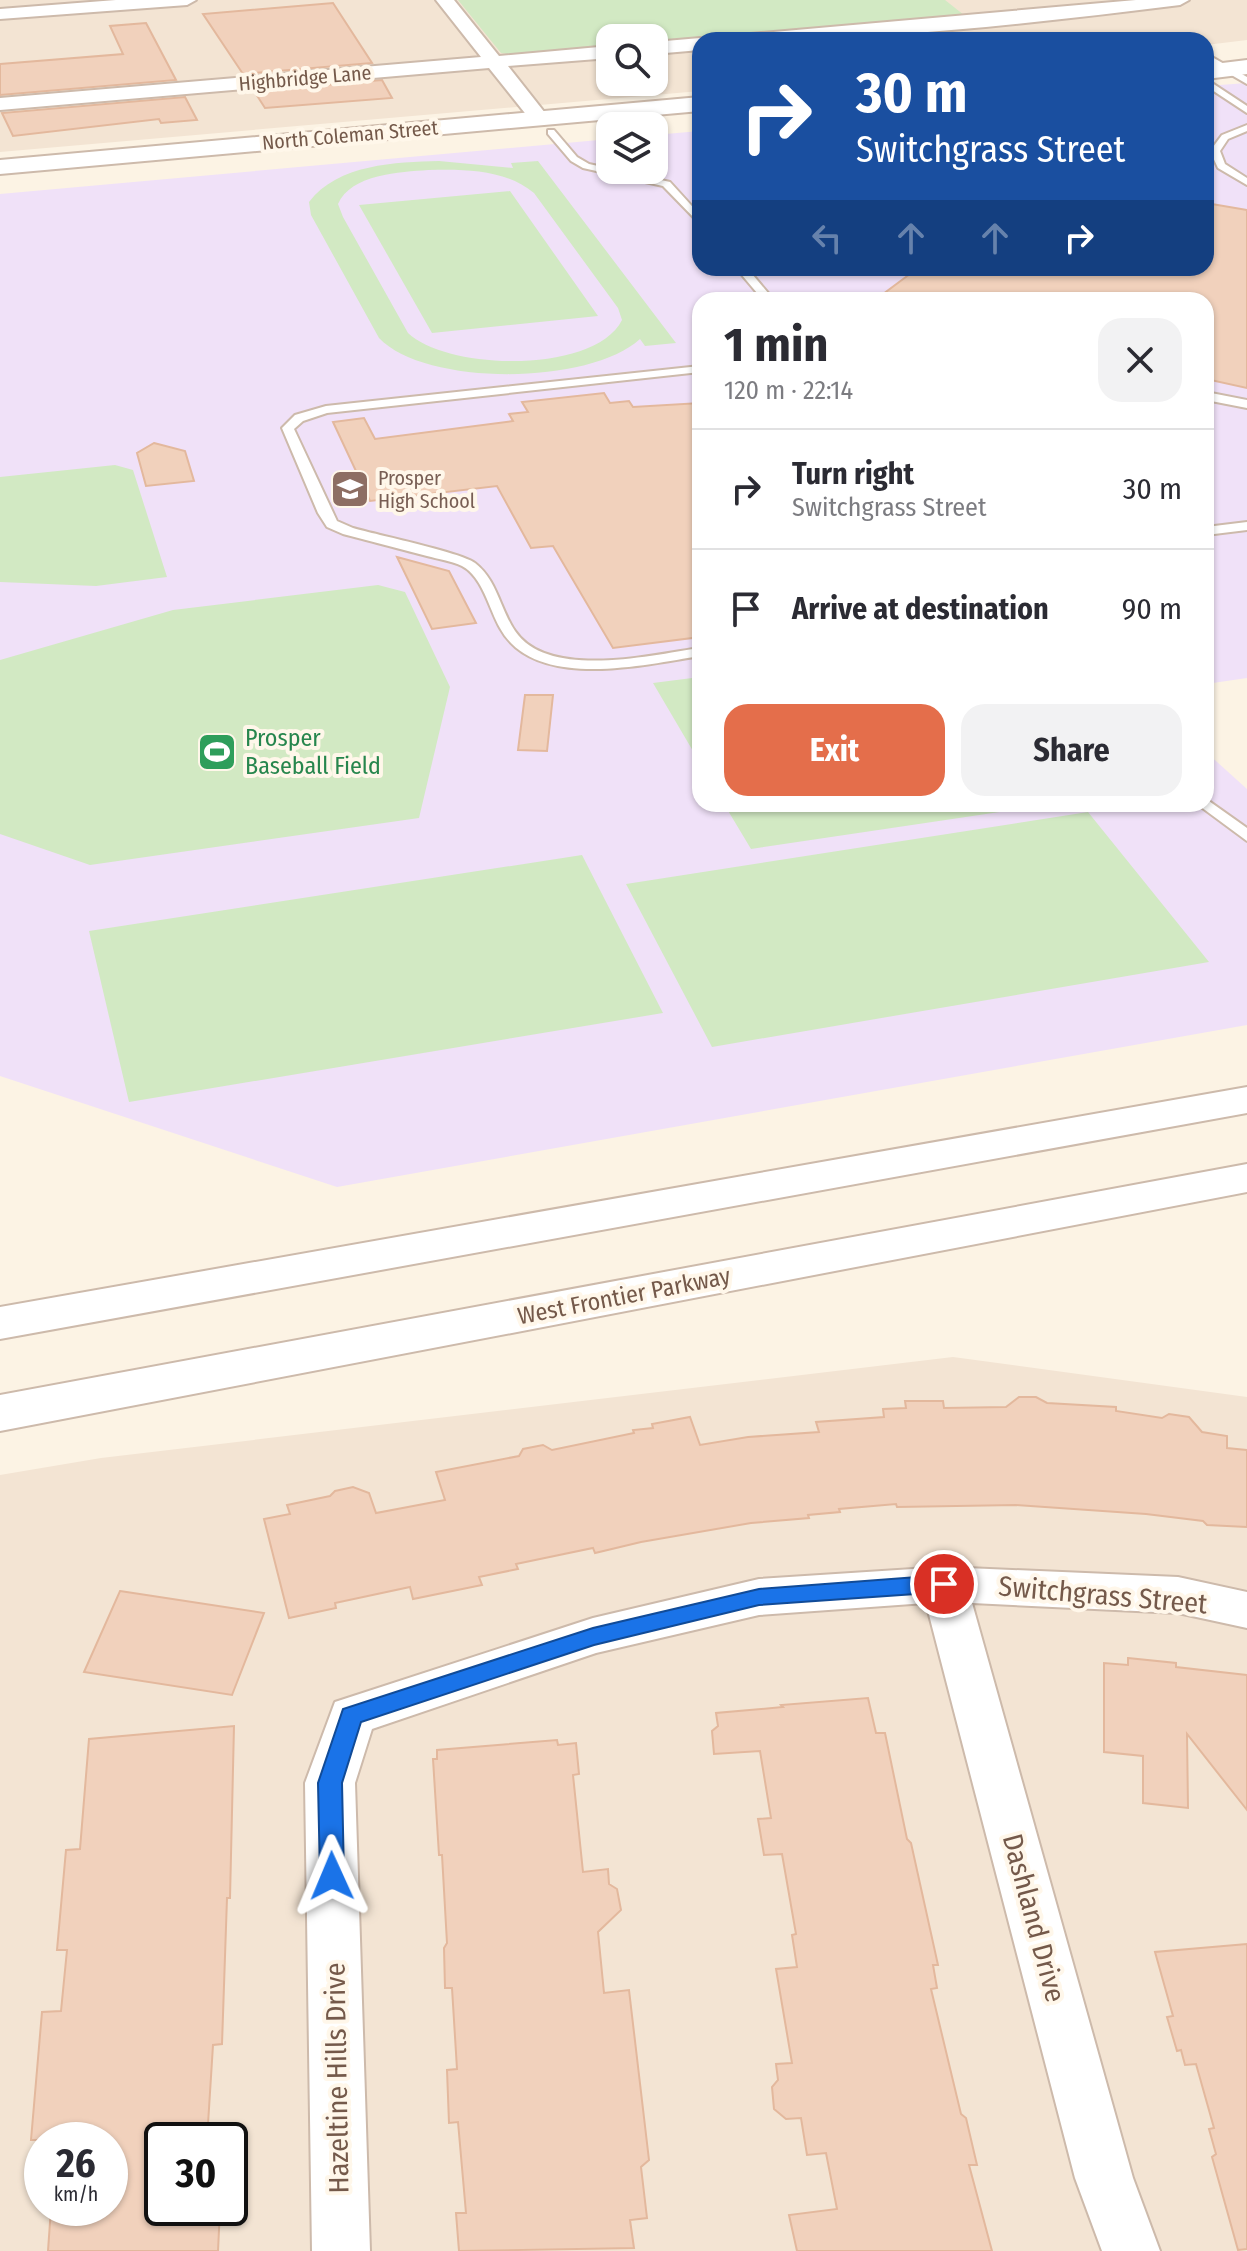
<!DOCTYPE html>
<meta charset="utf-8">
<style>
body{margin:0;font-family:"Fira Sans Condensed",sans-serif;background:#f2f2f3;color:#2b2b33;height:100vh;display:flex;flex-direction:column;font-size:30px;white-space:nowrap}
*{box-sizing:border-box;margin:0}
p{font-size:26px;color:#7c7c81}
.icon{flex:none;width:44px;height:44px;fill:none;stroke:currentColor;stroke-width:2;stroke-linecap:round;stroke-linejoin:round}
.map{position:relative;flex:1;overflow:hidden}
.panel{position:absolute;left:692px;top:292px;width:522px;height:520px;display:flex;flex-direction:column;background:#fff;border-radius:24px;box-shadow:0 2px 6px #0004}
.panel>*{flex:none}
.hud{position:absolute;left:692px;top:32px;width:522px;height:244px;border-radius:24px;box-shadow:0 2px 6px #0004;background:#1a4fa0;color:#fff;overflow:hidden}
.buttons{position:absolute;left:596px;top:24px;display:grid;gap:16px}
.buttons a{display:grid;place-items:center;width:72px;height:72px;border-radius:16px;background:#fff;box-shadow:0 2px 6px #0004;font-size:40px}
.speed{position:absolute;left:24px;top:2122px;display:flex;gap:16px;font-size:40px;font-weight:700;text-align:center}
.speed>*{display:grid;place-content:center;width:104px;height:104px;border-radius:50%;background:#fff;box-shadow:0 2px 6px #0004;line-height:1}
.speed small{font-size:20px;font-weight:400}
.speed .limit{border:4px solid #111;border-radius:12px;background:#fff;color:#111}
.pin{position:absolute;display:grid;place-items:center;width:68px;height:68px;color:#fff;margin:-34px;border:4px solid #fff;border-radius:50%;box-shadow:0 2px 8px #0007}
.me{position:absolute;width:88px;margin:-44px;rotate:359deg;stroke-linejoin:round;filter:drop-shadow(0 0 6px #0008)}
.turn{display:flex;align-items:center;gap:28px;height:168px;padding:0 32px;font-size:36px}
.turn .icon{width:104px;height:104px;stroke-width:2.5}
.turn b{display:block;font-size:56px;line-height:68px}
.lanes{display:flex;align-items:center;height:76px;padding:0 32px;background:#0003;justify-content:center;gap:40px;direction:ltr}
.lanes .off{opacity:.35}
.round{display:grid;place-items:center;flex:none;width:84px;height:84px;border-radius:24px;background:#f2f2f3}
.summary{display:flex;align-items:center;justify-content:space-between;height:136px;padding:0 32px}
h1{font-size:48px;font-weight:700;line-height:60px}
.button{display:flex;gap:16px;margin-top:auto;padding:16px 32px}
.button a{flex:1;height:92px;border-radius:24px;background:#e46e4b;color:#fff;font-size:32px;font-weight:700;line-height:92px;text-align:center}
.button a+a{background:#f2f2f3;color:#2b2b33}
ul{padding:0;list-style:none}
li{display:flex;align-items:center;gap:24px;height:120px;padding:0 32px;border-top:2px solid #e1e1e2}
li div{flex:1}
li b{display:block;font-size:30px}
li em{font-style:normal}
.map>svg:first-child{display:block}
.residential{fill:#f3e4d3;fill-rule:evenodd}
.education{fill:#f0e1f8}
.green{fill:#d2e9c3;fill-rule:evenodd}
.building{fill:#f1d1bc;stroke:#e3b89d;stroke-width:2}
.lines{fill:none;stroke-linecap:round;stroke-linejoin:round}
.service-casing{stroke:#cdbaab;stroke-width:4}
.minor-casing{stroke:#cdbaab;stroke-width:4}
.tertiary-casing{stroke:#cdbaab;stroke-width:4}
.service{fill:#fff;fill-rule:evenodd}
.minor{fill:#fff;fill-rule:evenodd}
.tertiary{fill:#fff;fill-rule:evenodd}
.route{fill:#1a73e8;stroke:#114b97;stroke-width:2}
.labels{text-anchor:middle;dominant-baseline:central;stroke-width:8;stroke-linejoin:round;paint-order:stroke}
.far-street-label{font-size:20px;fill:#74594a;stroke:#fff7ea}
.far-education-label{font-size:20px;fill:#785e54;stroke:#fff7ea;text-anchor:start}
.leisure-label{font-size:24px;fill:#27864d;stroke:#fff7ea;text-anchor:start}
.street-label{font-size:24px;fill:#74594a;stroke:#fff7ea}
.near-street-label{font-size:28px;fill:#74594a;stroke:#fff7ea}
</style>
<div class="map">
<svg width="1247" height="2251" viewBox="0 0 1247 2251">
<rect width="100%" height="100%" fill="#fcf3e4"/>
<path class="residential" d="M 0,0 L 1247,0 L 1247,40 L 1206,45 L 1206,40 L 700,40 L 700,91 L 0,152 ZM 610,38 L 654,38 L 654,82 L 610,82 Z
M 953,1357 L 1247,1397 L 1247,2251 L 0,2251 L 0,1475 L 101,1458 ZM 42,2140 L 110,2140 L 110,2208 L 42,2208 ZM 162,2140 L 230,2140 L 230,2208 L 162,2208 Z"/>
<path class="education" d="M 1247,83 L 1247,678 L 1206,684 L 1206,300 L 700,300 L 700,804 L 1206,804 L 1206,752 L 1247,789 L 1247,1025 L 337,1187 L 0,1076 L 0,194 L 610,139 L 610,170 L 654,170 L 654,135 L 700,131 L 700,268 L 1206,268 L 1206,86 Z"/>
<path class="green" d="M 458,0 L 945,0 L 964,15 L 957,18 L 654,44 L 654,38 L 610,38 L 610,47 L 514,55 L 501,53 Z
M 439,161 L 513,168 L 511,163 L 538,161 L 676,343 L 645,346 L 640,339 C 590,385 426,387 379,338 L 311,215 L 309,202 C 338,164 396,162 439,161 ZM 428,170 C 464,169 505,169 534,193 L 618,308 L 622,320 C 595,374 448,371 408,333 L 343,217 L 338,204 C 351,174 401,172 428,170 Z
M 510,191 L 598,316 L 432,333 L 359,205 Z
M 115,465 L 133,470 L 167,577 L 96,586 L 0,582 L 0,477 Z
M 378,585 L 405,592 L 450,687 L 419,818 L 90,865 L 0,834 L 0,660 L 173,610 Z
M 700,677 L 700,763 L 653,683 Z
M 724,804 L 1053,804 L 751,849 Z
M 1088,812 L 1209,962 L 712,1047 L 626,884 Z
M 582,855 L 663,1013 L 129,1102 L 89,931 Z"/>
<path class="building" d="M 333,3 L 372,63 L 243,74 L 203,14 Z
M 146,23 L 176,80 L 0,95 L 0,64 L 123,54 L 110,26 Z
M 382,80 L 392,98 L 265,108 L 254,91 Z
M 185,97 L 197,120 L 161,123 L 159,119 L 13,136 L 2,113 Z
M 1206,203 L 1247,210 L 1247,388 L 1206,379 L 1206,300 L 875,300 L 918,268 L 1206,268 Z
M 604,393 L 610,403 L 629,401 L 633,407 L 700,403 L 700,637 L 613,648 L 553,546 L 531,548 L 497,486 L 370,501 L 333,422 L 364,418 L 375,439 L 513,421 L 509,414 L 528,412 L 522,402 Z
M 154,443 L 185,451 L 194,481 L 146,486 L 137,453 Z
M 397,557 L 449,571 L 476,623 L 432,629 Z
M 525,695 L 553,695 L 547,751 L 518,750 Z
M 1019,1397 L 1036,1397 L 1047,1403 L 1116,1407 L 1116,1411 L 1162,1418 L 1169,1414 L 1189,1417 L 1202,1432 L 1227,1436 L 1227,1448 L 1247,1450 L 1247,1527 L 1207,1525 L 1203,1521 L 1146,1514 L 1016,1505 L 897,1507 L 896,1504 L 839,1509 L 840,1512 L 808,1515 L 809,1518 L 751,1523 L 641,1542 L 595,1553 L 593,1548 L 516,1564 L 518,1569 L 479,1577 L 482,1585 L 413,1599 L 410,1587 L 335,1603 L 336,1608 L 289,1618 L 264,1519 L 290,1514 L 287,1505 L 330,1496 L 335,1491 L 353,1487 L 369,1493 L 376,1513 L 445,1500 L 436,1472 L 519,1456 L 523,1449 L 543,1445 L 552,1450 L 634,1433 L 633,1430 L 653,1428 L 652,1424 L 690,1417 L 700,1445 L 748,1437 L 819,1432 L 816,1422 L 884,1417 L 883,1409 L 906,1408 L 905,1401 L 943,1401 L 944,1408 L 1006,1407 Z
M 120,1591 L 264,1613 L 232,1695 L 84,1672 Z
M 1128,1658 L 1176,1663 L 1176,1667 L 1247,1675 L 1247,1810 L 1187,1734 L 1188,1808 L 1143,1803 L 1143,1756 L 1104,1752 L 1104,1663 L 1128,1665 Z
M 868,1698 L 876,1733 L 885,1733 L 907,1839 L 911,1843 L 938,1965 L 933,1965 L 937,1988 L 931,1989 L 961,2114 L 966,2118 L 977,2165 L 969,2165 L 992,2251 L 797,2251 L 789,2215 L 837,2209 L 826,2153 L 807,2155 L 801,2118 L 786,2119 L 774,2109 L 772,2087 L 778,2080 L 776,2064 L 792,2063 L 776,1969 L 797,1967 L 792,1935 L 796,1934 L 782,1854 L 764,1855 L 758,1819 L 771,1818 L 760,1751 L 714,1754 L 712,1731 L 718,1726 L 716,1713 L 783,1707 L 781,1705 Z
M 234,1726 L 230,1898 L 227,1898 L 222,2044 L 213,2045 L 207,2140 L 162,2140 L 162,2208 L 220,2208 L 218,2251 L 48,2251 L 51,2208 L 110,2208 L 110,2140 L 31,2140 L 42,2012 L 61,2011 L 67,1950 L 57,1950 L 66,1850 L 80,1849 L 89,1739 Z
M 557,1740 L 558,1745 L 576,1743 L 579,1774 L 573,1775 L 583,1872 L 608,1869 L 609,1884 L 617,1889 L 621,1910 L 598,1932 L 604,1993 L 629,1990 L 649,2160 L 641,2167 L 647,2218 L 630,2220 L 634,2248 L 459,2251 L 456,2213 L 466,2213 L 458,2122 L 449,2123 L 447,2070 L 457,2069 L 452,1988 L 445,1988 L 444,1948 L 447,1943 L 442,1855 L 439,1855 L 433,1759 L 437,1759 L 437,1750 Z
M 1247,1944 L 1247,2249 L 1238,2250 L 1212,2157 L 1216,2154 L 1209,2129 L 1214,2128 L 1196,2064 L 1185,2065 L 1181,2050 L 1177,2051 L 1167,2017 L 1173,2016 L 1155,1952 Z"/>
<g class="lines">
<g class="service-casing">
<path id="service" d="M 1212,57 L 1247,77 L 1247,84 L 1209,62 Z
M 1206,79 L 1247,106 L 1247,113 L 1206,86 Z
M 1247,125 L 1247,131 L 1228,139 L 1220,151 L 1225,164 L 1247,178 L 1247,185 L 1218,168 L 1210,151 L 1222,135 Z
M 548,130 L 554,130 L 577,157 L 589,164 L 670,182 L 700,215 L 700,224 L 663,186 L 583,168 L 571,161 L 548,134 Z
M 736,268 L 747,268 L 774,300 L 763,300 Z
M 700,366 L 700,372 L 327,413 L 303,421 L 294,429 L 337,521 L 353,528 C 377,535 460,552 475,563 C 497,580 500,609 515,631 C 548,680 651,655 700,648 L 700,656 C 643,665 534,691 500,628 C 489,609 483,577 462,566 C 452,561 438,559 427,556 C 399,549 371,541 343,534 L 327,527 L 318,513 L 282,428 L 295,415 L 326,406 Z
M 1206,392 L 1247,400 L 1247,408 L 1206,400 Z
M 1247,522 L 1247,530 L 1206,535 L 1206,527 Z
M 1206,799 L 1247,828 L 1247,841 L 1201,807 L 1198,804 L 1206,804 Z"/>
</g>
<g class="minor-casing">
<path id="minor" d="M 116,0 L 196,0 L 187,5 L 0,19 L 0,9 Z
M 436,0 L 454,0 L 499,56 L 610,46 L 610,58 L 508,66 L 549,118 L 539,124 L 532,122 L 489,68 L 0,110 L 0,98 L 481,57 Z
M 1136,0 L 1189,0 L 1180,5 C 1035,23 887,40 741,40 L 750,34 Z
M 700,38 L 706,40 L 700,40 L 700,50 L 654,54 L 654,42 Z
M 944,1567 L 1178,1577 L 1247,1592 L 1247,1628 L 1178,1613 L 972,1603 L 1133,2178 L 1160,2251 L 1102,2251 L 1075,2178 L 926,1603 L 759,1615 L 596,1653 L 372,1729 L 355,1783 L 370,2251 L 312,2251 L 305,1783 L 335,1702 L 593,1618 L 759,1579 Z"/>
</g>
<g class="tertiary-casing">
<path id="tertiary" d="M 1247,60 L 1247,74 L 1206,79 L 1206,65 Z
M 700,97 L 700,111 L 0,174 L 0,160 Z
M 1247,1087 L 1247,1113 L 0,1339 L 0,1307 Z
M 1247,1164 L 1247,1192 L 0,1431 L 0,1395 Z"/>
</g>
<use href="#service" class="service"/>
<use href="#minor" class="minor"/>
<use href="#tertiary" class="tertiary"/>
</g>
<path class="route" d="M 944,1575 L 952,1578 L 955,1584 L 952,1589 L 944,1592 L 759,1605 L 594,1645 L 361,1722 L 342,1783 L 344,1876 L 341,1884 L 332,1887 L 323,1884 L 320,1876 L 318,1783 L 343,1709 L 593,1628 L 759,1589 Z"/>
<defs>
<g id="school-square" transform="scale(2)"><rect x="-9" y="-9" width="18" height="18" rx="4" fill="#8d6e63" stroke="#fff7ea"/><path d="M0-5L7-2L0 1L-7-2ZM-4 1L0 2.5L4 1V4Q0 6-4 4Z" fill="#fff"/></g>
<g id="stadium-square" transform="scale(2)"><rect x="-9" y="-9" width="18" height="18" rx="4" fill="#2e9e5b" stroke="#fff7ea"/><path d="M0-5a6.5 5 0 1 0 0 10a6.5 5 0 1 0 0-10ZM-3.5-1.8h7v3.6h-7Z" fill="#fff"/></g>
</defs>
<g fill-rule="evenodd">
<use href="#school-square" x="350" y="489"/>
<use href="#stadium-square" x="217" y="752"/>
</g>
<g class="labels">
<g class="far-street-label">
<text transform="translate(305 78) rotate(-5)">Highbridge Lane</text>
<text transform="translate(350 135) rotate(-5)">North Coleman Street</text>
</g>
<g class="far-education-label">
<text x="378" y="478">Prosper<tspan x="378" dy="23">High School</tspan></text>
</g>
<g class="leisure-label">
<text x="245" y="738">Prosper<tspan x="245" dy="28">Baseball Field</tspan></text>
</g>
<g class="street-label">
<text transform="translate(624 1296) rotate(-11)">West Frontier Parkway</text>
</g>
<g class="near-street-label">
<text transform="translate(1103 1595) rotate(5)">Switchgrass Street</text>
<text transform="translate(1034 1918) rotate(75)">Dashland Drive</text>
<text transform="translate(337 2078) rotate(-91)">Hazeltine Hills Drive</text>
</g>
</g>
</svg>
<div class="buttons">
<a><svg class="icon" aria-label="search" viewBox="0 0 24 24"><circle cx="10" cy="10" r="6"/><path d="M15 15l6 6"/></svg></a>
<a><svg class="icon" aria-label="layers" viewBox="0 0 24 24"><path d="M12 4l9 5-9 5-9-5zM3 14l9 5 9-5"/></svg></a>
</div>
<div class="speed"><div>26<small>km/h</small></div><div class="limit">30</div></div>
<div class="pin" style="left:944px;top:1584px;background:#d93025"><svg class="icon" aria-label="arrive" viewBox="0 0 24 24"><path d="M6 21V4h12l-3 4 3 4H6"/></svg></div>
<svg class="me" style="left:332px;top:1876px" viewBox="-20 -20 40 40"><path d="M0-17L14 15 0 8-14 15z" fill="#1a73e8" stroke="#fff" stroke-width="4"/></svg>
<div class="hud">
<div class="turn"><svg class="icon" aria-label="right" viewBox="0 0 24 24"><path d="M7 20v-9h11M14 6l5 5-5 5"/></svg><div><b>30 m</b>Switchgrass Street</div></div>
<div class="lanes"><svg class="icon off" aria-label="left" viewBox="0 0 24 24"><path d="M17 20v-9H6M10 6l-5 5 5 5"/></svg><svg class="icon off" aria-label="ahead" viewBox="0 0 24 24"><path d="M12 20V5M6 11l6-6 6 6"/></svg><svg class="icon off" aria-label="ahead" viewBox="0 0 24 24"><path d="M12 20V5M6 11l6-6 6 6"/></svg><svg class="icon" aria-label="right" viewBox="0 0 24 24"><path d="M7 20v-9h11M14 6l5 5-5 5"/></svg></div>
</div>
<section class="panel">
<div class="summary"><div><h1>1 min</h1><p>120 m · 22:14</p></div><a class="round"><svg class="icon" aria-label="close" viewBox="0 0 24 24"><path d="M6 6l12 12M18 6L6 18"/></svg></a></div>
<ul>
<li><svg class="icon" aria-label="right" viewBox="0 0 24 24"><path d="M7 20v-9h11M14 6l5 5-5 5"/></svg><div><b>Turn right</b><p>Switchgrass Street</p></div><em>30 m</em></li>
<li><svg class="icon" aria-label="arrive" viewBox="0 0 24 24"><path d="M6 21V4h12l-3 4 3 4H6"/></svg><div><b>Arrive at destination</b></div><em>90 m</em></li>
</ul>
<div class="button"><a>Exit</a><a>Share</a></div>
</section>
</div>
